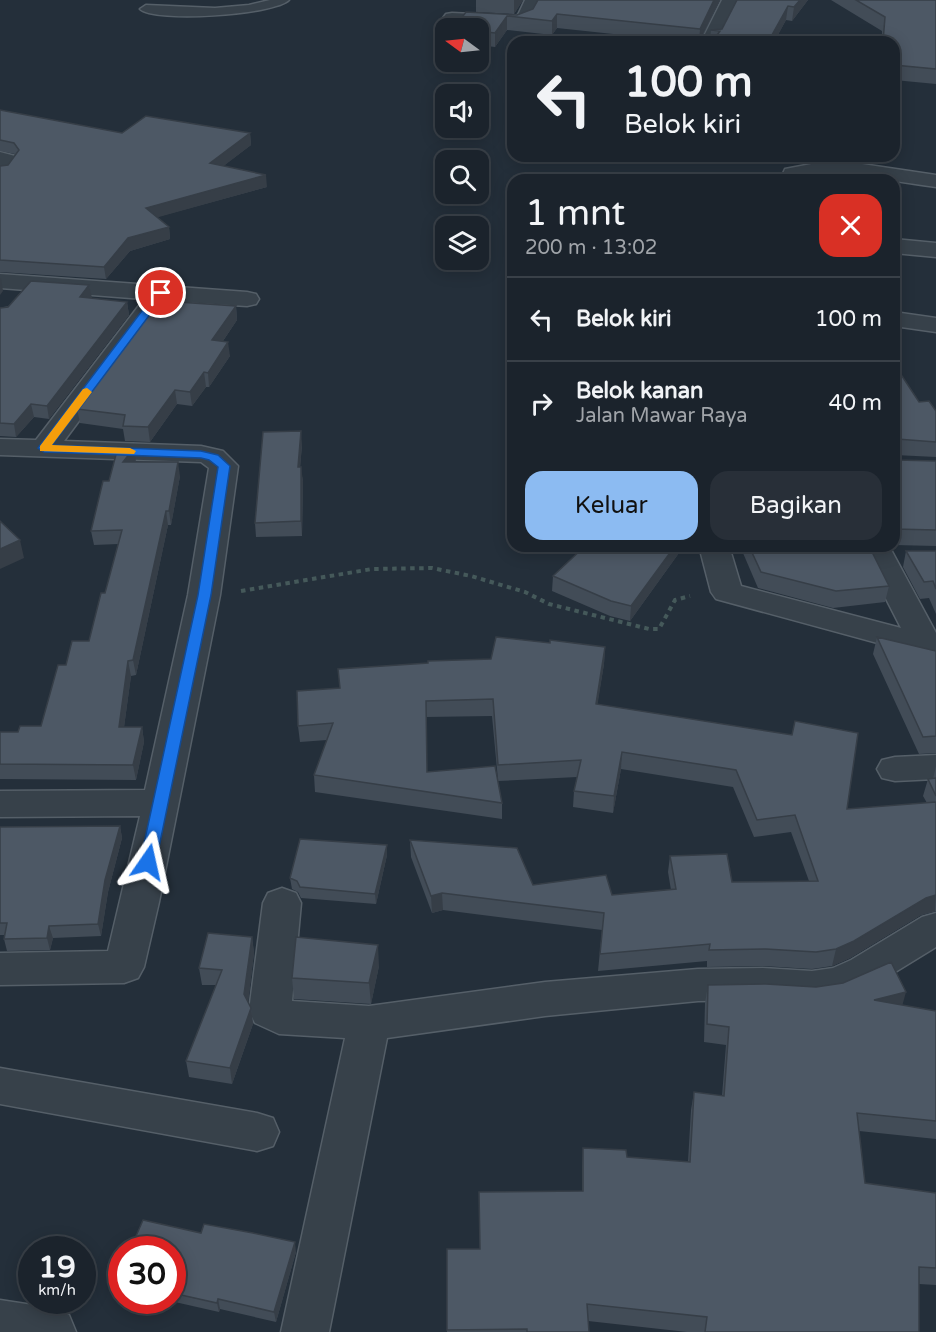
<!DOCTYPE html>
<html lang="id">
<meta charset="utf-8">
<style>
body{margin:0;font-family:"Varela Round",sans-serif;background:#282f38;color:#f1f3f6;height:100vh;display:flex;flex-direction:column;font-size:22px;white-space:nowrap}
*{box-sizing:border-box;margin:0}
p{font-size:20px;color:#a0a4a9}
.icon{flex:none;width:33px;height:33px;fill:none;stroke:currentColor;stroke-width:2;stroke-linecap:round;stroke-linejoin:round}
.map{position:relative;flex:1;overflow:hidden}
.panel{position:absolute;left:507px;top:174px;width:393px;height:378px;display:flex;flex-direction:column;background:#1b232c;border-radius:18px;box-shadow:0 3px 15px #0003,0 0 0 2px #394048}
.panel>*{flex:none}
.hud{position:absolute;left:507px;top:36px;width:393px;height:126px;border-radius:18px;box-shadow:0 3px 15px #0003,0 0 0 2px #394048;background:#1b232c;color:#f1f3f6;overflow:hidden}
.needle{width:39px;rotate:285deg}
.controls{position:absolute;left:435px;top:18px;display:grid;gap:12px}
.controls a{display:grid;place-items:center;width:54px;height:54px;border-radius:12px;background:#1b232c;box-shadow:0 3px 15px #0003,0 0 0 2px #394048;font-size:30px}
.speed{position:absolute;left:18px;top:1236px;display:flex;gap:12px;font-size:30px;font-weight:700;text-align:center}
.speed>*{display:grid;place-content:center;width:78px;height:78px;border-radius:50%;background:#1b232c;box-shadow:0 3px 15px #0003,0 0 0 2px #394048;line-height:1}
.speed small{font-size:15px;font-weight:400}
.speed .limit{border:9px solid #d22;background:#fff;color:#111}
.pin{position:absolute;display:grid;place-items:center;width:51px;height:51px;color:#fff;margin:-26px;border:3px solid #fff;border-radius:50%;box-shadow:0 2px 6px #0007}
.me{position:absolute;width:66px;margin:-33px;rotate:11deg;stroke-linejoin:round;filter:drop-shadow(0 0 4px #0008)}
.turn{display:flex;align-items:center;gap:21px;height:126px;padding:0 18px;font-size:27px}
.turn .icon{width:78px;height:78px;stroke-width:2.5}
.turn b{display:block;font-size:42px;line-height:51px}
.round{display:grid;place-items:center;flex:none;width:63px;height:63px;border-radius:18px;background:#282f38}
.headline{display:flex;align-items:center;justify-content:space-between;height:102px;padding:0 18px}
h1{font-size:36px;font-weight:600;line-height:45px}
.cta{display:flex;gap:12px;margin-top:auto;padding:12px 18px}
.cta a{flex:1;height:69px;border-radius:18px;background:#8cbbf2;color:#111;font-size:24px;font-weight:600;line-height:69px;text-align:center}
.cta a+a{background:#282f38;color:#f1f3f6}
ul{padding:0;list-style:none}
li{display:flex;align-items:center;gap:18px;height:84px;padding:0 18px;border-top:2px solid #394048}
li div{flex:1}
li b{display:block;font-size:22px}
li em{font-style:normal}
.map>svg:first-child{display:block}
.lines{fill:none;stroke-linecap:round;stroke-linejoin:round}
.lane-casing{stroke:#555f68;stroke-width:3}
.street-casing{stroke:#555f68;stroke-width:3}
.path{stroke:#45595a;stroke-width:4;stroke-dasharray:4.5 4.5;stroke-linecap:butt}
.lane{fill:#37414a;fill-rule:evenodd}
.street{fill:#37414a;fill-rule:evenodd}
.wall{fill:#424c57;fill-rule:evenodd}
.shaded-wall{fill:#363e47}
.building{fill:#4d5865;stroke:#363e47;stroke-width:1.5}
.route{fill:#1a73e8;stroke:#114b97;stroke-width:1.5}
.slow{fill:#f59e0b}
</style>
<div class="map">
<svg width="936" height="1332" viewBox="0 0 936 1332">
<rect width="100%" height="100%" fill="#242f3a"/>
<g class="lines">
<g class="lane-casing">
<path id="lane" d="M 270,0 L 289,0 C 274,15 154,23 140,9 L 146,5 L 215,8 L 249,5 Z"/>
</g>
<g class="street-casing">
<path id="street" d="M 525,0 L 543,0 L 531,22 L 517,27 L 452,23 L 446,22 L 443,18 L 446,14 L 452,13 L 514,16 L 518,15 Z
M 722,0 L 740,0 L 719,42 L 701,42 Z
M 0,152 L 15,156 L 19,160 L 8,175 L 0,176 Z
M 822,162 L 862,164 L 936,175 L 936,187 C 899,182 864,175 825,175 C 808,175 797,180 780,180 L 785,169 Z
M 894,239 L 936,243 L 936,257 L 894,253 Z
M 0,274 L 247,292 L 256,294 L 259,299 L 256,304 L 247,306 L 168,301 L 64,441 L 201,446 L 223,451 L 238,466 L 220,595 L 159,902 L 144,967 L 138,978 L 124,983 L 0,985 L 0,953 L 108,951 L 140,816 L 0,817 L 0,791 L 145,790 L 188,595 L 209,468 L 201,462 L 0,455 L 0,439 L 36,440 L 144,299 L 0,288 Z
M 894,312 L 936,318 L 936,332 L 894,326 Z
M 699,546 L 729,546 L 741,586 L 901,628 L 859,546 L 889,546 L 936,633 L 936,659 L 716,599 L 711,592 Z
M 936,755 L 936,779 L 895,781 L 882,778 L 877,769 L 882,760 L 895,757 Z
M 282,888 L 296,893 L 301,903 L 292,1001 L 369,1006 L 545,982 L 698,969 L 763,968 L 812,971 L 833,968 L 851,960 L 922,917 L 936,913 L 936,947 L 879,982 L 838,999 L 812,1003 L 763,1000 L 698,1001 L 545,1016 L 387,1038 L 329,1332 L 281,1332 L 345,1038 L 279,1034 L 255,1023 L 249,1011 L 263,903 L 268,893 Z
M 0,1068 L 257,1113 L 273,1118 L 279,1132 L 273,1146 L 257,1151 L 0,1104 Z
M 0,1300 L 52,1308 L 69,1315 L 76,1332 L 0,1332 Z"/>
</g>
<path class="path" d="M 241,591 L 372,569 L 432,568 L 471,576 L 525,592 L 549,604 L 649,629 L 659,629 L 675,600 L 690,596"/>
<use href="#lane" class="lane"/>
<use href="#street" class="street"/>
</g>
<path class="wall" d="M 476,0 L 523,0 L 514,14 L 476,12 Z
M 538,0 L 720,0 L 700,42 L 688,42 L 557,28 L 552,35 L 507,30 L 495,47 L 478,45 L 478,28 L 466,12 L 517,15 L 533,9 Z
M 737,0 L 808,0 L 792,21 L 786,20 L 774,42 L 710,42 L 711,30 L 722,29 Z
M 831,0 L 936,0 L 936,84 L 894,80 L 894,42 L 882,42 L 882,31 Z
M 0,110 L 122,133 L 250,133 L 251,145 L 223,166 L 267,187 L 157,217 L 169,227 L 170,239 L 130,251 L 106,279 L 0,272 L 0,166 L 8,165 L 15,154 L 0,151 Z
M 89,285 L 91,298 L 127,302 L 129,315 L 49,419 L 34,417 L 16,437 L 0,436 L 0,308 Z
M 236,306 L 237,320 L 223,341 L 230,356 L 209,387 L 206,387 L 192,406 L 177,404 L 150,442 L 125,441 L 123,429 L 80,423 L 77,409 Z
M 894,377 L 919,402 L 936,411 L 936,457 L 895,455 L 895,457 L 897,460 L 936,461 L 936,546 L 894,545 Z
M 302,445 L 300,467 L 303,481 L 302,536 L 256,537 L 255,523 Z
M 136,462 L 180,476 L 171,525 L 168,525 L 136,675 L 131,676 L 124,727 L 142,727 L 144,742 L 136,780 L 0,779 L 0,732 L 18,732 L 41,726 L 66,665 L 89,641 L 105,593 L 118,544 L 94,545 L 91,531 L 109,481 Z
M 579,546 L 684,546 L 630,621 L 610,616 L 552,591 L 553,576 L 578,552 Z
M 740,546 L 869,546 L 889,586 L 885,602 L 833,608 L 758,588 Z
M 906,551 L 936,551 L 936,614 L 929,598 L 920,599 L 903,567 Z
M 877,637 L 936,651 L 936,753 L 919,754 L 873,654 Z
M 605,647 L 604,664 L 597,705 L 847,809 L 927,803 L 923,796 L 928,779 L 933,779 L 936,766 L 936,911 L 921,915 L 850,958 L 832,966 L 812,969 L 763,966 L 707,967 L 707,961 L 598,971 L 602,930 L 443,910 L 432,913 L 411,857 L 410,840 L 533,885 L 612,895 L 671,890 L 668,872 L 670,856 L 732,882 L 809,881 L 791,832 L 754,837 L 733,787 L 621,769 L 613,813 L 573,807 L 574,791 L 577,777 L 498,781 L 502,803 L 502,819 L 315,792 L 314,775 L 327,740 L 300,742 L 298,726 L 340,688 L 491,659 ZM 492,716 L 498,780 L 427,772 L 426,717 Z
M 120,826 L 122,838 L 108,892 L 101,936 L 53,938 L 50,950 L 7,951 L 4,939 L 4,935 L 0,935 L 0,827 Z
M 387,855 L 376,904 L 301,898 L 298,892 L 292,889 L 290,878 Z
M 252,937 L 254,953 L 248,1002 L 251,1008 L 253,1024 L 232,1084 L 189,1077 L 186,1061 L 216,985 L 202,985 L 199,968 Z
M 379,966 L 371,1004 L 294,999 L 292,978 Z
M 708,985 L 903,1005 L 936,1011 L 936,1139 L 859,1131 L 865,1183 L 936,1193 L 936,1285 L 919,1284 L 919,1332 L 687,1332 L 588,1321 L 589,1332 L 447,1332 L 447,1249 L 480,1249 L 582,1191 L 582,1166 L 583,1148 L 627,1157 L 688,1162 L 691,1110 L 694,1092 L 722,1096 L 726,1045 L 704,1042 L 705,1003 Z
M 201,1233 L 296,1252 L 276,1322 L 220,1309 L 219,1312 L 166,1300 L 172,1300 L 172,1250 Z
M 122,1268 L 122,1291 L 119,1290 L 116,1280 Z"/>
<path class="shaded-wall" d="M 514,0 L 523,0 L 514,14 Z
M 714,0 L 720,0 L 699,42 L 700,29 Z
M 800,0 L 808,0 L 792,21 L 794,7 Z
M 788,6 L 786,20 L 774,42 L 768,42 Z
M 557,14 L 557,28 L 552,35 L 552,21 Z
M 507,16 L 507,30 L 495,47 L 495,33 Z
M 250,133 L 251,145 L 212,175 L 210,163 Z
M 266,175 L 267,187 L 148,220 L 146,208 Z
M 169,227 L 170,239 L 130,251 L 106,279 L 104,267 L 128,238 Z
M 1,278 L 3,291 L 0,295 L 0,279 Z
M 89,285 L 92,298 L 82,309 L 80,297 Z
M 127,302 L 129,315 L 49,419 L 47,406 Z
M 236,306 L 237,320 L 214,354 L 212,340 Z
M 228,342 L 230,356 L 209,387 L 208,373 Z
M 204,372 L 206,387 L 192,406 L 190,392 Z
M 175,390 L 177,404 L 150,442 L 148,427 Z
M 31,404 L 34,417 L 16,437 L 14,424 Z
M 301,431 L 302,445 L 299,481 L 298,467 Z
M 134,448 L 136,462 L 123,462 Z
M 178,462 L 180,476 L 171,525 L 169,511 Z
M 301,467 L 303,481 L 302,536 L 301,521 Z
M 166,511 L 168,525 L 136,675 L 133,660 Z
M 20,540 L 24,558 L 0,569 L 0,549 Z
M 675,546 L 684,546 L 630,621 L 631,606 Z
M 605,647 L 604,664 L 595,721 L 596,704 Z
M 128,661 L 131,676 L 122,742 L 119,727 Z
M 142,727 L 144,742 L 136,780 L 133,765 Z
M 622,752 L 621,769 L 613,813 L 614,796 Z
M 120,826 L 122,838 L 108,892 L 101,936 L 98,924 L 105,880 Z
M 387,845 L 387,855 L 376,904 L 375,894 Z
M 442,893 L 443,910 L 432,913 L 431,896 Z
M 936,895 L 935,911 L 921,915 L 850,958 L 832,966 L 836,949 L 926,898 Z
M 49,926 L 53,938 L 50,950 L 47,938 Z
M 252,937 L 254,953 L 247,1011 L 244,994 Z
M 378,945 L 379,966 L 371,1004 L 369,983 Z
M 906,992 L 901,1010 L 874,1000 Z
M 251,1008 L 253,1024 L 232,1084 L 230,1068 Z
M 295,1242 L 296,1252 L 276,1322 L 274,1312 Z
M 218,1299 L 220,1309 L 219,1312 L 217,1303 Z"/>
<path class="building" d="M 538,0 L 714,0 L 700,29 L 557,14 L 552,21 L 507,16 L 495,33 L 478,31 L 478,28 L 454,28 L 466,12 L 517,15 L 533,9 Z
M 737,0 L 800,0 L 794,7 L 788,6 L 768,42 L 750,42 L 715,38 L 720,31 L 711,30 L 722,29 Z
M 856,0 L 936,0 L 936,69 L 894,65 L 894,42 L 883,42 L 885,17 Z
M 0,110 L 122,133 L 146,116 L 250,133 L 210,163 L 266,175 L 146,208 L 169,227 L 128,238 L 104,267 L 0,260 L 0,166 L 8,165 L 19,150 L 14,143 L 0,140 Z
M 31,281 L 89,285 L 80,297 L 127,302 L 47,406 L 31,404 L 14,424 L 0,423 L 0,308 L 8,307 Z
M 163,301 L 236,306 L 212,340 L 228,342 L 208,373 L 204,372 L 190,392 L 175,390 L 148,427 L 123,426 L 125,415 L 77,409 L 156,304 L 160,304 Z
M 902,376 L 919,402 L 929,401 L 936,411 L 936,442 L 897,439 L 895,441 L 895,457 L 897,460 L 936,461 L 936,530 L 894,529 L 894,377 Z
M 301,431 L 298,467 L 301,467 L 301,521 L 255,523 L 263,432 Z
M 118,447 L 134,448 L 123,462 L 178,462 L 169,511 L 166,511 L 133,660 L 128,661 L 119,727 L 142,727 L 133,765 L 0,764 L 0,732 L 18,732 L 20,726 L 41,726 L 58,665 L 66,665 L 72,641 L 89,641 L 101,593 L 105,593 L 122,530 L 91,531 L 103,481 L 109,481 Z
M 0,521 L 20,540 L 0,549 Z
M 585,546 L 675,546 L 631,606 L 611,601 L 553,576 Z
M 749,546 L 869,546 L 889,586 L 836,591 L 761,572 Z
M 906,551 L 936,551 L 936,589 L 933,581 L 924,582 Z
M 496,637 L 550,643 L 550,640 L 605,647 L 596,704 L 792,735 L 795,721 L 858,733 L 847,809 L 936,802 L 936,895 L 926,898 L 854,941 L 836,949 L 816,952 L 766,949 L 709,950 L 710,944 L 600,954 L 604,913 L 442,893 L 431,896 L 410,840 L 517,848 L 533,885 L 606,875 L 612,895 L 676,889 L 670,856 L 727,854 L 732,882 L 818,881 L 795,815 L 757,820 L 736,770 L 622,752 L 614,796 L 574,791 L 581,760 L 498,765 L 493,699 L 426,701 L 427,772 L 495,766 L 502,803 L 314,775 L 333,723 L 298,726 L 297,691 L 340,688 L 338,669 L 428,663 L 428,661 L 491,659 Z
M 877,637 L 936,651 L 936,736 L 923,737 Z
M 936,778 L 936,796 L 928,779 Z
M 120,826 L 105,880 L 98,924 L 49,926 L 47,938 L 4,939 L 7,923 L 0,923 L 0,827 Z
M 300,839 L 387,845 L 375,894 L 300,887 L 297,881 L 290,878 Z
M 208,933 L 252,937 L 244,994 L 251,1008 L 230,1068 L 186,1061 L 222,970 L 199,968 Z
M 296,937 L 378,945 L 369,983 L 292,978 Z
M 891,962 L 906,992 L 874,1000 L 936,1011 L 936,1121 L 857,1113 L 865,1183 L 936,1193 L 936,1268 L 919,1267 L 919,1332 L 705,1332 L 707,1317 L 587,1304 L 589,1332 L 527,1332 L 527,1329 L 447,1330 L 447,1249 L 480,1249 L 479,1192 L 583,1191 L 583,1148 L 626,1150 L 627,1157 L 690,1162 L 694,1092 L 724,1096 L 729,1027 L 707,1024 L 708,985 L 766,984 L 816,987 L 843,983 Z
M 143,1220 L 201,1233 L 204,1224 L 253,1233 L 295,1242 L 274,1312 L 218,1299 L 217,1303 L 172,1293 L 172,1250 L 130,1250 Z
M 122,1268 L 122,1281 L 116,1280 Z"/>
<path class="route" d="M 157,291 L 166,293 L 52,445 L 201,451 L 218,455 L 230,466 L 211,595 L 156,862 L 153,866 L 142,866 L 140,862 L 198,595 L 218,467 L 209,460 L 201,458 L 44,452 L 38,448 Z"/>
<path class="slow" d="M 87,388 L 92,392 L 52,445 L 130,448 L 136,451 L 134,454 L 40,451 L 40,446 L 83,389 Z"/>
</svg>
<div class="controls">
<a><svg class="needle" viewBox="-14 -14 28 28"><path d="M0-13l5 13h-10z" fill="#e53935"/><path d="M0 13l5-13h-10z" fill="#a0a4a9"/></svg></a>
<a><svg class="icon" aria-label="sound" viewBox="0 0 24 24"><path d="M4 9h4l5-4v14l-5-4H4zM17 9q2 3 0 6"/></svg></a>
<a><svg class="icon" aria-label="search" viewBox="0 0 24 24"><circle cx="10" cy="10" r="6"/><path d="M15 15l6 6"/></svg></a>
<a><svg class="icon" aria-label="layers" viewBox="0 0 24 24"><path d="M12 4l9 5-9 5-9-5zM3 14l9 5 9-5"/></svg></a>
</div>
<div class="speed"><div>19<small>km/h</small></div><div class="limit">30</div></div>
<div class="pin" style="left:161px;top:293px;background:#d93025"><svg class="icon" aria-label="arrive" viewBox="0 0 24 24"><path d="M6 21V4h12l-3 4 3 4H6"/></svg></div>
<svg class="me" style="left:148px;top:862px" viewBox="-20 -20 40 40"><path d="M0-17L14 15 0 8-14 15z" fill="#1a73e8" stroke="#fff" stroke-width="4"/></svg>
<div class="hud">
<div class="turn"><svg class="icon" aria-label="left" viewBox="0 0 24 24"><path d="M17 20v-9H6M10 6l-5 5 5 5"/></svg><div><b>100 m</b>Belok kiri</div></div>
</div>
<section class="panel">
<div class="headline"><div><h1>1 mnt</h1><p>200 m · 13:02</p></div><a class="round" style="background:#d93025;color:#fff"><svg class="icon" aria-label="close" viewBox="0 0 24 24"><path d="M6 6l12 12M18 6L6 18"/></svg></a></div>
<ul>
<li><svg class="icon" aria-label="left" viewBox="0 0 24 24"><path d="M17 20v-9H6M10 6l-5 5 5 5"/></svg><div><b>Belok kiri</b></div><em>100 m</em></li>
<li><svg class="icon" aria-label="right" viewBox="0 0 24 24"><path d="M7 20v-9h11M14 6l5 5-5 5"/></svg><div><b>Belok kanan</b><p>Jalan Mawar Raya</p></div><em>40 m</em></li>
</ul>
<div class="cta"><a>Keluar</a><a>Bagikan</a></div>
</section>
</div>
